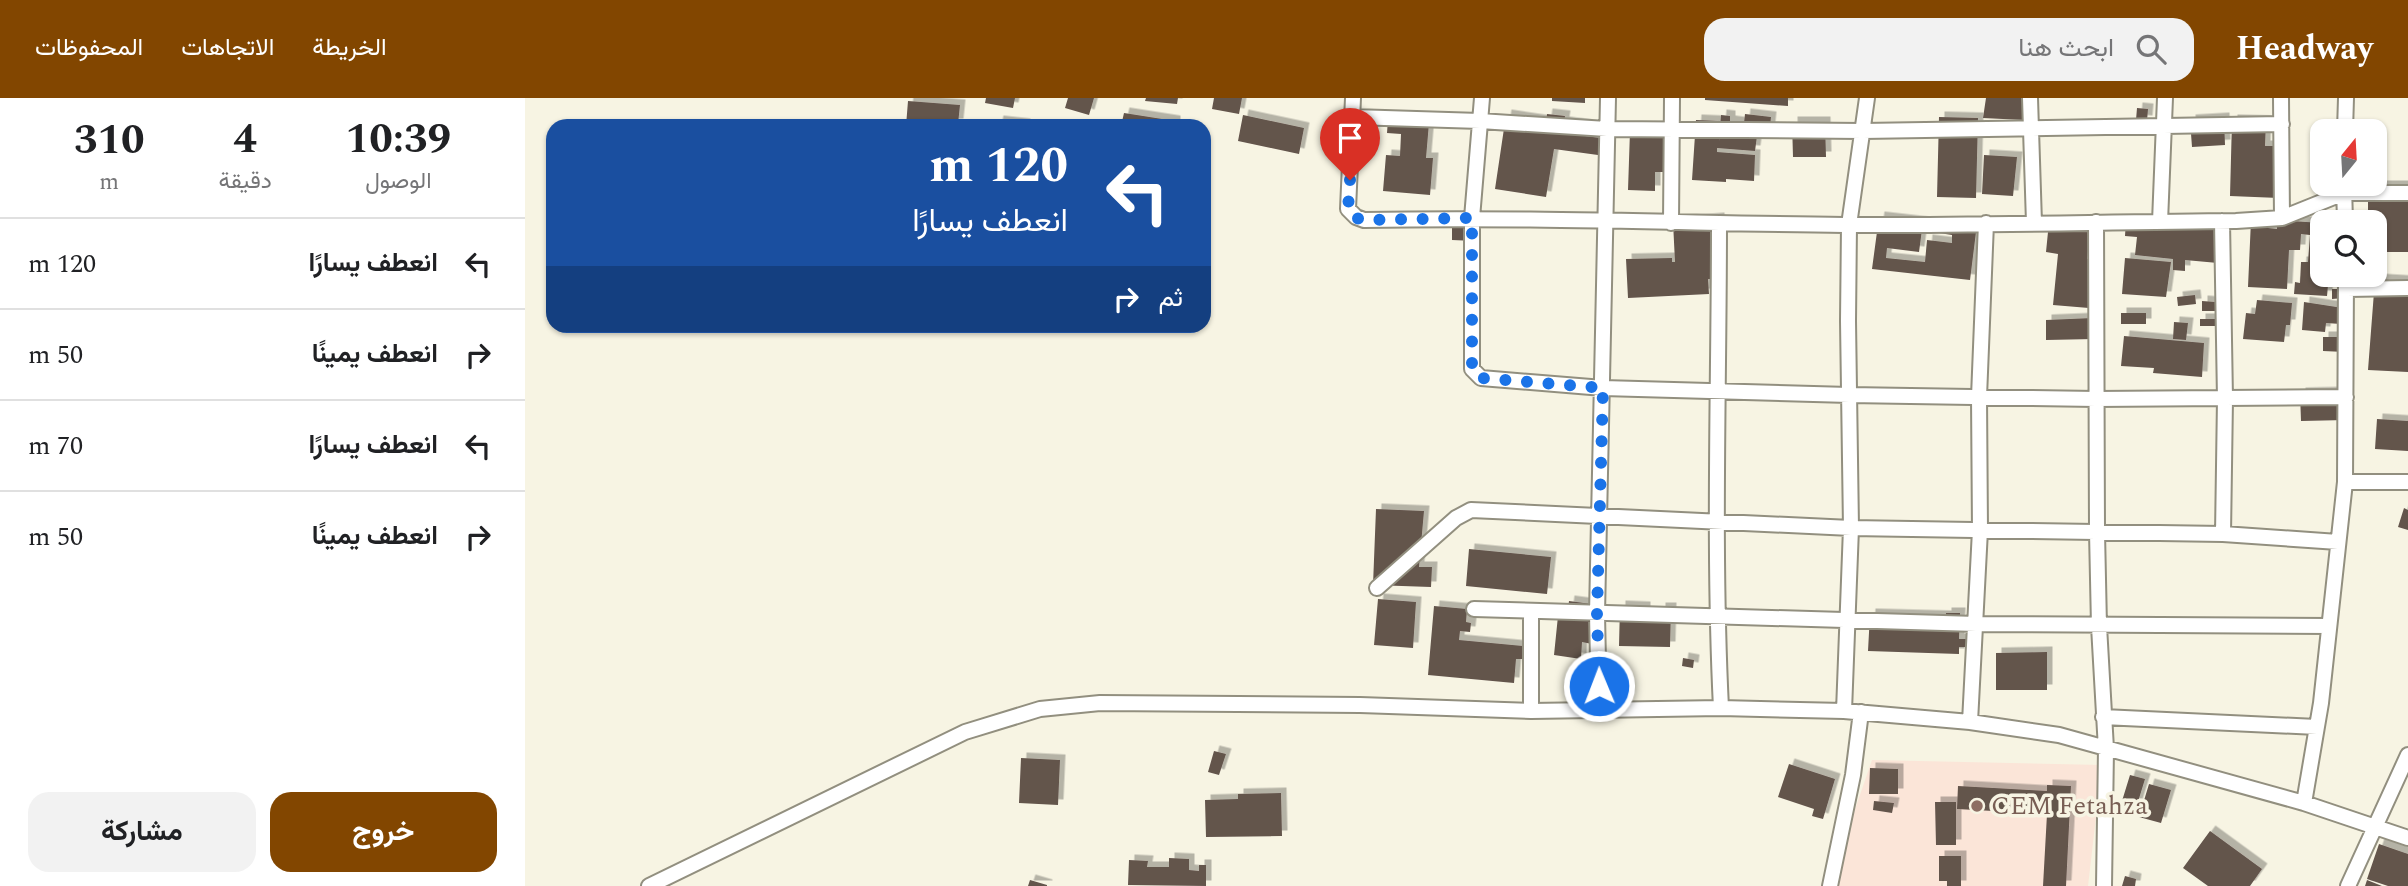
<!DOCTYPE html>
<html lang="ar">
<meta charset="utf-8">
<style>
body{margin:0;font-family:Spectral,Vazirmatn,serif;background:#f2f2f2;color:#202124;direction:rtl;height:100vh;display:flex;flex-direction:column;font-size:26px;white-space:nowrap}
*{box-sizing:border-box;margin:0}
p{font-size:23px;color:#757577}
.icon{flex:none;width:38px;height:38px;fill:none;stroke:currentColor;stroke-width:2;stroke-linecap:round;stroke-linejoin:round}
.map{position:relative;flex:1;overflow:hidden;direction:ltr}
.details{display:flex;flex-direction:column;background:#fff;width:525px}
.details>*{flex:none}
.banner{position:absolute;left:21px;top:21px;width:665px;height:214px;border-radius:21px;box-shadow:0 2px 5px #0004;direction:rtl;background:#1a4fa0;color:#fff;overflow:hidden}
.needle{width:46px;rotate:18deg}
.tools{position:absolute;left:1785px;top:21px;display:grid;gap:14px}
.tools a{display:grid;place-items:center;width:77px;height:77px;border-radius:14px;background:#fff;box-shadow:0 2px 5px #0004;font-size:35px}
.pin{position:absolute;display:grid;place-items:center;width:60px;height:60px;color:#fff;margin:-72px -30px;border-radius:50% 50% 50% 0;rotate:-45deg;box-shadow:0 0 7px #0007}
.pin .icon{rotate:45deg}
.me{position:absolute;width:77px;margin:-38px;rotate:359deg;stroke-linejoin:round;filter:drop-shadow(0 0 5px #0008)}
.turn{display:flex;align-items:center;gap:24px;height:147px;padding:0 28px;font-size:32px}
.turn .icon{width:91px;height:91px;stroke-width:2.5}
.turn b{display:block;font-size:49px;line-height:60px}
.then{display:flex;align-items:center;height:66px;padding:0 28px;background:#0003;gap:14px;font-size:26px}
.eta{display:flex;justify-content:space-evenly;align-items:center;height:119px;text-align:center}
.eta b{font-size:42px;font-weight:700;line-height:49px}
.action{display:flex;gap:14px;margin-top:auto;padding:14px 28px}
.action a{flex:1;height:80px;border-radius:21px;background:#824600;color:#fff;font-size:28px;font-weight:700;line-height:80px;text-align:center}
.action a+a{background:#f2f2f2;color:#202124}
ul{padding:0;list-style:none}
li{display:flex;align-items:center;gap:21px;height:91px;padding:0 28px;border-top:2px solid #e0e0e0}
li div{flex:1}
li b{display:block;font-size:26px}
li em{font-style:normal}
header{display:flex;align-items:center;gap:42px;box-sizing:border-box;height:98px;padding:0 35px;background:#824600;color:#fff}
header strong{font-size:33px}
nav{display:flex;gap:38px;margin-inline-start:auto;font-size:24px}
.search{width:490px;height:63px;background:#f2f2f2;display:flex;align-items:center;gap:18px;box-sizing:border-box;padding:0 24px;border-radius:21px;color:#757577;font-size:26px}
main{display:flex;flex:1;min-height:0}
.map>svg:first-child{display:block}
.education{fill:#fbe5d8}
.building{fill:#63544c;filter:url(#shadow)}
.lines{fill:none;stroke-linecap:round;stroke-linejoin:round}
.street-casing{stroke:#928f7f;stroke-width:18}
.street{stroke:#fff;stroke-width:14}
.route{stroke:#1a73e8;stroke-width:12;stroke-dasharray:0 21.6}
.education-dot{fill:#8d6e63;stroke:#f7f4e3;stroke-width:2.5}
.labels{text-anchor:middle;dominant-baseline:central;stroke-width:7;stroke-linejoin:round;paint-order:stroke}
.education-label{font-size:26px;fill:#785e54;stroke:#f7f4e3;text-anchor:start}
</style>
<header>
<strong>Headway</strong>
<div class="search"><svg class="icon" aria-label="search" viewBox="0 0 24 24"><circle cx="10" cy="10" r="6"/><path d="M15 15l6 6"/></svg>ابحث هنا</div>
<nav><a>الخريطة</a><a>الاتجاهات</a><a>المحفوظات</a></nav>
</header>
<main>
<div class="map">
<svg width="1883" height="788" viewBox="0 0 1883 788">
<defs>
<filter id="shadow"><feDropShadow dx="5.5" dy="-5.5" stdDeviation="0" flood-color="#0004"/></filter>
</defs>
<rect width="100%" height="100%" fill="#f7f4e3"/>
<path class="education" d="M 1347,662 L 1577,667 L 1563,788 L 1311,788 L 1317,749 Z"/>
<path class="building" d="M 461,0 L 490,0 L 488,10 L 460,5 Z
M 543,0 L 569,0 L 564,17 L 540,10 Z
M 621,0 L 653,0 L 652,6 L 620,3 Z
M 689,0 L 717,0 L 714,16 L 687,11 Z
M 1027,0 L 1060,0 L 1060,5 L 1027,3 Z
M 1180,0 L 1263,0 L 1263,8 L 1180,2 Z
M 1461,0 L 1502,0 L 1498,22 L 1458,20 Z
M 383,3 L 435,7 L 433,26 L 381,28 Z
M 1612,10 L 1623,11 L 1622,23 L 1611,22 Z
M 599,15 L 650,23 L 650,28 L 596,28 Z
M 1022,16 L 1040,18 L 1039,24 L 1062,27 L 1060,38 L 1076,40 L 1073,57 L 1029,51 L 1021,99 L 970,91 L 981,17 L 1021,23 Z
M 1220,16 L 1246,19 L 1244,39 L 1232,38 L 1230,53 L 1192,50 L 1192,54 L 1230,57 L 1229,83 L 1201,81 L 1201,84 L 1167,82 L 1171,22 L 1194,23 L 1194,43 L 1196,17 L 1205,18 L 1205,23 L 1219,25 Z
M 718,17 L 779,30 L 774,56 L 713,43 Z
M 1414,19 L 1453,20 L 1451,100 L 1412,99 Z
M 1699,20 L 1700,47 L 1667,49 L 1665,22 Z
M 863,21 L 904,25 L 901,60 L 908,60 L 905,97 L 858,93 L 861,57 L 875,58 L 876,36 L 862,35 Z
M 1707,22 L 1741,23 L 1740,48 L 1756,48 L 1754,100 L 1705,98 Z
M 473,23 L 500,26 L 500,28 L 472,28 Z
M 1267,24 L 1300,24 L 1301,59 L 1268,59 Z
M 1105,33 L 1148,34 L 1146,74 L 1130,74 L 1130,93 L 1103,92 Z
M 1459,57 L 1492,59 L 1488,98 L 1457,96 Z
M 1843,88 L 1883,88 L 1883,154 L 1861,154 L 1861,143 L 1850,143 L 1850,124 L 1843,124 Z
M 1354,119 L 1398,124 L 1394,154 L 1362,150 L 1361,160 L 1400,164 L 1402,142 L 1427,145 L 1427,137 L 1401,133 L 1451,134 L 1445,182 L 1347,171 Z
M 1194,120 L 1196,155 L 1186,155 L 1187,181 L 1183,181 L 1184,196 L 1103,200 L 1101,161 L 1147,160 L 1147,164 L 1150,164 L 1148,124 Z
M 1671,121 L 1697,124 L 1693,165 L 1660,162 L 1660,173 L 1648,172 L 1648,161 L 1610,157 L 1612,139 L 1600,138 L 1601,122 L 1623,131 L 1635,132 L 1636,122 L 1659,124 L 1658,131 L 1670,132 Z
M 1726,122 L 1743,123 L 1743,130 L 1752,131 L 1752,122 L 1797,125 L 1797,177 L 1804,177 L 1802,198 L 1769,196 L 1770,184 L 1775,185 L 1776,164 L 1783,164 L 1785,137 L 1776,136 L 1775,152 L 1764,152 L 1762,191 L 1723,189 Z
M 927,123 L 950,123 L 950,143 L 927,142 Z
M 1524,124 L 1566,128 L 1562,161 L 1570,161 L 1564,210 L 1528,207 L 1533,156 L 1521,154 Z
M 1600,160 L 1646,164 L 1641,199 L 1597,196 Z
M 1850,181 L 1883,183 L 1883,274 L 1843,272 Z
M 1807,191 L 1819,191 L 1819,200 L 1807,201 Z
M 1670,197 L 1671,206 L 1653,208 L 1652,199 Z
M 1732,202 L 1767,205 L 1765,227 L 1761,227 L 1759,244 L 1718,241 L 1721,215 L 1730,216 Z
M 1677,203 L 1690,204 L 1690,213 L 1677,213 Z
M 1779,204 L 1818,210 L 1816,226 L 1801,225 L 1800,234 L 1777,232 Z
M 1596,215 L 1621,215 L 1621,226 L 1596,226 Z
M 1568,220 L 1569,241 L 1521,242 L 1521,222 Z
M 1675,221 L 1691,221 L 1691,228 L 1675,228 Z
M 1649,224 L 1663,225 L 1661,242 L 1648,241 Z
M 1599,238 L 1679,245 L 1677,279 L 1628,275 L 1629,270 L 1596,268 Z
M 1798,239 L 1821,239 L 1820,254 L 1798,253 Z
M 1820,294 L 1821,322 L 1776,323 L 1775,295 Z
M 1852,321 L 1883,323 L 1883,353 L 1850,351 Z
M 1879,410 L 1883,412 L 1883,432 L 1873,429 Z
M 851,411 L 899,413 L 894,469 L 907,469 L 906,489 L 848,487 Z
M 944,451 L 1026,459 L 1022,496 L 941,488 Z
M 853,501 L 891,504 L 888,550 L 849,547 Z
M 1044,503 L 1074,507 L 1067,546 L 1057,544 L 1056,561 L 1029,557 L 1033,518 L 1042,519 Z
M 909,508 L 942,511 L 941,524 L 946,525 L 945,534 L 935,533 L 934,542 L 998,548 L 997,561 L 991,561 L 989,585 L 903,577 Z
M 1095,508 L 1120,509 L 1120,518 L 1135,519 L 1135,510 L 1146,510 L 1145,549 L 1094,548 Z
M 1421,515 L 1435,515 L 1434,541 L 1446,541 L 1445,549 L 1434,549 L 1434,556 L 1343,553 L 1345,516 L 1421,518 Z
M 1522,554 L 1522,592 L 1471,592 L 1471,555 Z
M 1158,560 L 1169,562 L 1168,570 L 1157,568 Z
M 689,653 L 701,656 L 694,677 L 683,674 Z
M 496,660 L 535,662 L 533,707 L 494,705 Z
M 1264,666 L 1310,681 L 1298,721 L 1287,718 L 1289,711 L 1253,699 Z
M 1345,670 L 1373,671 L 1373,696 L 1344,696 Z
M 1605,677 L 1620,681 L 1612,707 L 1597,703 Z
M 1624,686 L 1646,692 L 1636,725 L 1614,719 Z
M 1522,687 L 1546,688 L 1541,788 L 1518,788 L 1522,716 L 1432,711 L 1433,688 L 1522,693 Z
M 756,695 L 757,738 L 681,739 L 680,702 L 713,701 L 713,696 Z
M 1349,703 L 1369,705 L 1367,715 L 1348,712 Z
M 1410,704 L 1431,704 L 1431,747 L 1411,747 Z
M 1685,733 L 1737,771 L 1725,788 L 1683,788 L 1658,770 Z
M 1854,746 L 1883,756 L 1883,788 L 1863,788 L 1842,781 Z
M 1414,758 L 1436,758 L 1436,788 L 1422,788 L 1422,783 L 1414,783 Z
M 644,760 L 664,761 L 664,772 L 674,773 L 674,767 L 681,767 L 681,788 L 603,787 L 604,762 L 623,763 L 622,769 L 644,769 Z
M 1600,778 L 1611,781 L 1610,788 L 1597,788 Z
M 505,782 L 522,787 L 522,788 L 503,788 Z
M 1842,782 L 1857,788 L 1840,788 Z"/>
<g class="lines">
<g class="street-casing">
<path id="street" d="M 828,0 L 823,111 L 831,119 L 839,122 C 999,119 1159,125 1319,127 C 1450,128 1580,124 1711,123 L 1757,120 L 1819,95 L 1883,95
M 957,0 L 947,120 L 947,271 L 956,280 L 1078,290 L 1324,297 L 1571,301 L 1821,299
M 1505,0 L 1509,125
M 1756,0 L 1757,120
M 828,19 L 955,23 L 1082,31 L 1338,33 L 1757,26
M 1820,33 L 1821,0
M 1819,87 L 1820,124
M 1697,123 L 1700,301 L 1698,436
M 1571,124 L 1572,434 L 1574,528 L 1581,651 L 1579,788
M 1635,124 L 1640,0
M 1146,125 L 1147,0
M 1194,126 C 1194,287 1188,448 1196,610
M 1822,191 L 1883,190
M 1820,384 L 1883,384
M 852,490 L 931,420 L 946,412 L 1326,430 L 1698,436 L 1813,444
M 949,511 L 1451,526 L 1804,528
M 1006,514 L 1006,613
M 1074,612 L 1072,516 L 1083,0
M 1319,613 L 1326,430 L 1323,223 L 1324,127 L 1342,0
M 1578,619 L 1792,629
M 1445,624 L 1455,432 L 1454,299 L 1461,125
M 1779,705 L 1796,605 L 1820,384 L 1821,177
M 124,788 L 440,634 L 515,611 L 575,605 L 835,607 L 1006,613 L 1196,610 L 1319,613 L 1445,624 L 1534,637 L 1779,705 L 1883,740
M 1305,788 L 1328,677 L 1336,614
M 1823,788 L 1883,657"/>
</g>
<use href="#street" class="street"/>
</g>
<g class="lines">
<path class="route" d="M 825,82 L 823,111 L 831,120 L 839,122 L 947,120 L 947,271 L 956,280 L 1078,290 L 1072,516 L 1074,588"/>
</g>
<circle class="education-dot" cx="1452" cy="708" r="7"/>
<g class="labels">
<g class="education-label">
<text x="1466" y="708">CEM Fetahza</text>
</g>
</g>
</svg>
<div class="tools">
<a><svg class="needle" viewBox="-14 -14 28 28"><path d="M0-13l5 13h-10z" fill="#e53935"/><path d="M0 13l5-13h-10z" fill="#757577"/></svg></a>
<a><svg class="icon" aria-label="search" viewBox="0 0 24 24"><circle cx="10" cy="10" r="6"/><path d="M15 15l6 6"/></svg></a>
</div>
<div class="pin" style="left:825px;top:82px;background:#d93025"><svg class="icon" aria-label="arrive" viewBox="0 0 24 24"><path d="M6 21V4h12l-3 4 3 4H6"/></svg></div>
<svg class="me" style="left:1074px;top:588px" viewBox="-20 -20 40 40"><circle r="17" fill="#1a73e8" stroke="#fff" stroke-width="3"/><path d="M0-11L8 9 0 5-8 9z" fill="#fff"/></svg>
<div class="banner">
<div class="turn"><svg class="icon" aria-label="left" viewBox="0 0 24 24"><path d="M17 20v-9H6M10 6l-5 5 5 5"/></svg><div><b>120 m</b>انعطف يسارًا</div></div>
<div class="then">ثم<svg class="icon" aria-label="right" viewBox="0 0 24 24"><path d="M7 20v-9h11M14 6l5 5-5 5"/></svg></div>
</div>
</div>
<section class="details">
<div class="eta">
<div><b>10:39</b><p>الوصول</p></div>
<div><b>4</b><p>دقيقة</p></div>
<div><b>310</b><p>m</p></div>
</div>
<ul>
<li><svg class="icon" aria-label="left" viewBox="0 0 24 24"><path d="M17 20v-9H6M10 6l-5 5 5 5"/></svg><div><b>انعطف يسارًا</b></div><em>120 m</em></li>
<li><svg class="icon" aria-label="right" viewBox="0 0 24 24"><path d="M7 20v-9h11M14 6l5 5-5 5"/></svg><div><b>انعطف يمينًا</b></div><em>50 m</em></li>
<li><svg class="icon" aria-label="left" viewBox="0 0 24 24"><path d="M17 20v-9H6M10 6l-5 5 5 5"/></svg><div><b>انعطف يسارًا</b></div><em>70 m</em></li>
<li><svg class="icon" aria-label="right" viewBox="0 0 24 24"><path d="M7 20v-9h11M14 6l5 5-5 5"/></svg><div><b>انعطف يمينًا</b></div><em>50 m</em></li>
</ul>
<div class="action"><a>خروج</a><a>مشاركة</a></div>
</section>
</main>
